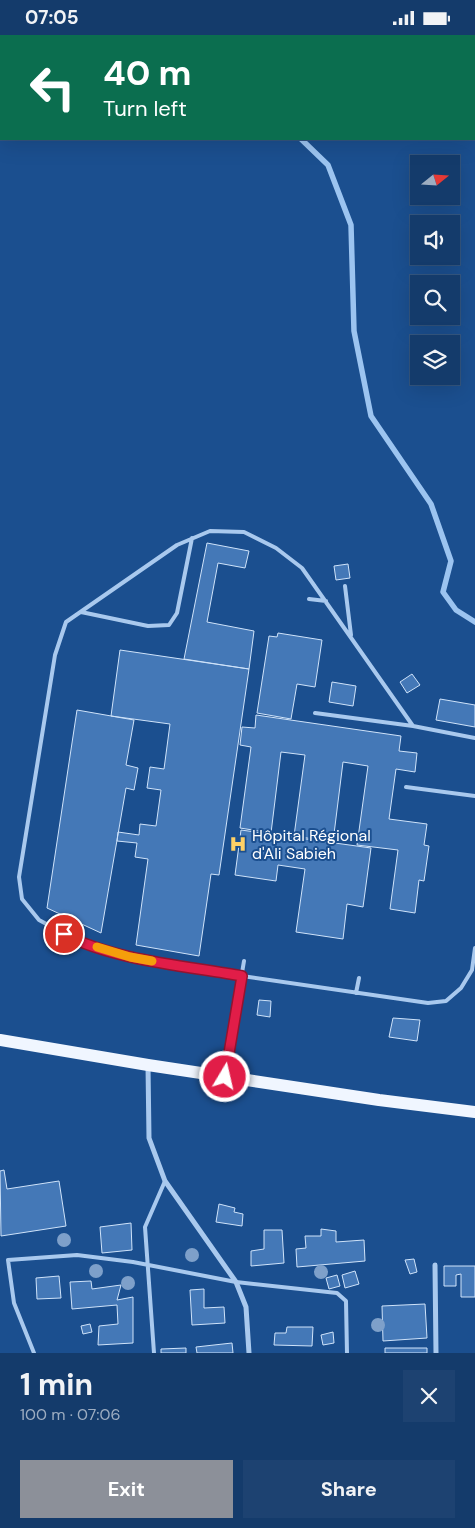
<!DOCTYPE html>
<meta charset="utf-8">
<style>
body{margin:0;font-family:"DM Sans",sans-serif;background:#1d4271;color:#f1f3f6;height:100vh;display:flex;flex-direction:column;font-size:19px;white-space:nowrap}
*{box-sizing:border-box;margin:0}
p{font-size:16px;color:#9dadc1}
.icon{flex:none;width:28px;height:28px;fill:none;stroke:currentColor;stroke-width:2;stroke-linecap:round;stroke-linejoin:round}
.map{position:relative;height:1318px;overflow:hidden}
.drawer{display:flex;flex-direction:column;background:#143b6b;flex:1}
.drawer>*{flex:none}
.top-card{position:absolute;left:0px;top:0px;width:475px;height:105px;box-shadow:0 5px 20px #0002,0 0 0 1px #33557e;background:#0b6e4f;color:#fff;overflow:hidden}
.needle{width:32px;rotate:72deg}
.fabs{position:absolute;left:410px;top:120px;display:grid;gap:10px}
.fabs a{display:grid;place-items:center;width:50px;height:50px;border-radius:0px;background:#143b6b;box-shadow:0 5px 20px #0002,0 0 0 1px #33557e;font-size:25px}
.pin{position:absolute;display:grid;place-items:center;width:42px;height:42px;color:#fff;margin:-21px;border:2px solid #fff;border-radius:50%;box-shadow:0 1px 5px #0007}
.me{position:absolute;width:55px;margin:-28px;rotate:9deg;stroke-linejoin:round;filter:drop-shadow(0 0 4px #0008)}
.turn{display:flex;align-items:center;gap:18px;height:105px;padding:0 20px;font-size:22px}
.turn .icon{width:65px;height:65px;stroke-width:2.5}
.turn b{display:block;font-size:35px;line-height:42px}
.round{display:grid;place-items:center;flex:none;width:52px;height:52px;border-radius:0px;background:#1d4271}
.headline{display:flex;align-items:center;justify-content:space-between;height:85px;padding:0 20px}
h1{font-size:30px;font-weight:700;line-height:38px}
.cta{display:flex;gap:10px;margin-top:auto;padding:10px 20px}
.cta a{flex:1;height:58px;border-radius:0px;background:#8c9099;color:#fff;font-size:20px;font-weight:700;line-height:58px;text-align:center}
.cta a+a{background:#1d4271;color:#f1f3f6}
.status{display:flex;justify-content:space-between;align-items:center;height:35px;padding:0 25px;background:#143b6b;direction:ltr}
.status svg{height:14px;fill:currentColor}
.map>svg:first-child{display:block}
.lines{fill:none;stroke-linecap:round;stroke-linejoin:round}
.stream{stroke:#9cc4f0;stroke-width:5.5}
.building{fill:#4478b7;stroke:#cfe3fa}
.lane{stroke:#a9c9ee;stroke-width:4}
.street{stroke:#a9c9ee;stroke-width:5}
.primary{stroke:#f0f6ff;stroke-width:12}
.tree{fill:#7ea0ca}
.route-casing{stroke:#92132f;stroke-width:12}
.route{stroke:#e11d48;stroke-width:9}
.slow{stroke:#f59e0b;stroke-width:9}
.labels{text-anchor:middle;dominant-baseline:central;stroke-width:4;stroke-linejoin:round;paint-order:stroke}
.poi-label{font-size:16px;fill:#fff;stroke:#1b4f8f;text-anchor:start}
</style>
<div class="status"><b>07:05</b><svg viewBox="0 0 49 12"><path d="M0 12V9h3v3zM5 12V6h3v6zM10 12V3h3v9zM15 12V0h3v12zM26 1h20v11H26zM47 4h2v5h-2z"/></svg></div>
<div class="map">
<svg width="475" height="1318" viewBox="0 0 475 1318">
<rect width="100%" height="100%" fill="#1b4f8f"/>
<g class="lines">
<path class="stream" d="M 22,0 L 27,1
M 301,104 L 328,130 L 351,190 L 354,296 L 371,381 L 431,469 L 451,526 L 443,557 L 456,575 L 475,587"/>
</g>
<path class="building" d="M 207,508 L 249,516 L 245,533 L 218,528 L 207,587 L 254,596 L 249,634 L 184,624 Z
M 348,529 L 350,543 L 336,545 L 334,531 Z
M 278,598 L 322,605 L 315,652 L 297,649 L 291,684 L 257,678 L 269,601 L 277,602 Z
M 120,615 L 249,634 L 219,840 L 211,839 L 199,921 L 136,910 L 148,824 L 135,822 L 137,808 L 117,806 L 118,797 L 139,800 L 140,789 L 156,791 L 161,755 L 147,753 L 150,732 L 164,734 L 170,689 L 111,681 Z
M 412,639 L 420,650 L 407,658 L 400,647 Z
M 332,647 L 356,651 L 353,671 L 329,667 Z
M 440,664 L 475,670 L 475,692 L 436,685 Z
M 77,675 L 134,685 L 126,730 L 138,733 L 134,755 L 126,753 L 101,898 L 47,873 Z
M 256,680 L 401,701 L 399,716 L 417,718 L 415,737 L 396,734 L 389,784 L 427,789 L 424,810 L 429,811 L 424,846 L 419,845 L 415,878 L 390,874 L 398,815 L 357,810 L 368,731 L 343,727 L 333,807 L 294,801 L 305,720 L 281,717 L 271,798 L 240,793 L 251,712 L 240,710 L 242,692 L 255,693 Z
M 241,795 L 371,813 L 363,872 L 347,869 L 343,904 L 296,897 L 305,834 L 278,830 L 276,846 L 235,840 Z
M 259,965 L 271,966 L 270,982 L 257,980 Z
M 393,983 L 420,985 L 417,1006 L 389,1002 Z
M 4,1135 L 7,1154 L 59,1146 L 66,1191 L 1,1201 L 0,1136 Z
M 219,1169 L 235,1173 L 234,1177 L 243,1179 L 242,1191 L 216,1187 Z
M 131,1188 L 132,1215 L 102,1218 L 100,1192 Z
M 321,1194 L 336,1196 L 336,1207 L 364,1205 L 365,1226 L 297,1232 L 296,1214 L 306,1213 L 305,1201 L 321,1201 Z
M 264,1195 L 282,1195 L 284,1228 L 251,1231 L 251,1216 L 264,1214 Z
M 414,1224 L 417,1237 L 410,1239 L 405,1225 Z
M 444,1231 L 475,1231 L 475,1262 L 461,1262 L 461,1239 L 456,1240 L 456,1251 L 444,1251 Z
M 355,1236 L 359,1249 L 345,1253 L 342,1240 Z
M 337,1240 L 340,1251 L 329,1254 L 326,1243 Z
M 59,1241 L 61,1263 L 37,1264 L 36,1243 Z
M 91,1246 L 92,1254 L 121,1250 L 117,1265 L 133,1262 L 133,1308 L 98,1310 L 99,1291 L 118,1289 L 117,1270 L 72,1274 L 70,1247 Z
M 204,1254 L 204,1273 L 224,1272 L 225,1288 L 192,1290 L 190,1255 Z
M 425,1269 L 427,1303 L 383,1306 L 382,1271 Z
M 90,1289 L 92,1297 L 83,1299 L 81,1291 Z
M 287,1292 L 313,1292 L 312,1311 L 274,1310 L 275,1298 L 286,1298 Z
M 333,1297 L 334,1308 L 323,1310 L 321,1300 Z
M 232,1308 L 233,1318 L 197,1318 L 196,1312 Z
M 186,1313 L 186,1318 L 161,1318 L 161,1314 Z
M 385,1313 L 427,1313 L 427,1318 L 385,1318 Z"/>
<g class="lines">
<path class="lane" d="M 345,551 L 351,600
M 309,564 L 326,566
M 81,577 L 148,591 L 169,590 L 177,578 L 192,503
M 315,678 L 413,691
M 475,703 L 413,691 L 302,533 L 276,513 L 244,497 L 210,496 L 177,510 L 66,587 L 55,620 L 19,842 L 22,864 L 39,885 L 76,905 L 130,922 L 242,941 L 428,968 L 446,966 L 461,953 L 472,935 L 475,913
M 406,752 L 475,761
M 356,958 L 359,943
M 225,1039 L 244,926
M 34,1318 L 14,1268 L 8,1225 L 77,1220 L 133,1227 L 236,1247 L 337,1258 L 346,1266 L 347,1318
M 154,1318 L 145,1192 L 165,1146"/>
<path class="street" d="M 148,1031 L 149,1103 L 165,1146 L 236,1247 L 246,1272 L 249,1318
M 435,1230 L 436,1318"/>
<path class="primary" d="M 0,1005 L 148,1030 L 379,1065 L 475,1077"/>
</g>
<g class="tree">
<circle cx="64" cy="1205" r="7"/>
<circle cx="192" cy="1220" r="7"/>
<circle cx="96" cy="1236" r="7"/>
<circle cx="321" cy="1237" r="7"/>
<circle cx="128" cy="1248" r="7"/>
<circle cx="378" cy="1290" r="7"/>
</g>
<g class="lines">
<g class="route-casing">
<path id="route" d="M 64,899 C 112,925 187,931 242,941 L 225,1042"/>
</g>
<use href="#route" class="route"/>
<path class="slow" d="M 97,912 L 130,922 L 152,926"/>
</g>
<defs>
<g id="hospital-bare" transform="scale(1.35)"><path d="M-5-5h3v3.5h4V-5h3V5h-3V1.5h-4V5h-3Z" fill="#ffd166" stroke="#1b4f8f" stroke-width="2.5" paint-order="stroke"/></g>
</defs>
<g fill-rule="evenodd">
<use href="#hospital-bare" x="238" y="809"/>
</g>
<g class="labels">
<g class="poi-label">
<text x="252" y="800">Hôpital Régional<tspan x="252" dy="18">d'Ali Sabieh</tspan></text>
</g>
</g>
</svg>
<div class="fabs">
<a><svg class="needle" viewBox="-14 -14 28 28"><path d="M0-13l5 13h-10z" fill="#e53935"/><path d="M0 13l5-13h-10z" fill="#9dadc1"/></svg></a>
<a><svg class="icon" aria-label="sound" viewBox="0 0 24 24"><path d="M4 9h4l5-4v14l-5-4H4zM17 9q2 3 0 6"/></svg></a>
<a><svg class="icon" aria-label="search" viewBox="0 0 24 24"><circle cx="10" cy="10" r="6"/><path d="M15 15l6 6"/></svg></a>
<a><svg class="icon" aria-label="layers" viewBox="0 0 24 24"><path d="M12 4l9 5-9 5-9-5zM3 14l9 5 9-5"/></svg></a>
</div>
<div class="pin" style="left:64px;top:899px;background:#d93025"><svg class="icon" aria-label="arrive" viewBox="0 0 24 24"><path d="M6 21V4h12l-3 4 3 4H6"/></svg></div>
<svg class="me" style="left:225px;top:1042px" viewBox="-20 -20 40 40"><circle r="17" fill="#e11d48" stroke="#fff" stroke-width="3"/><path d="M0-11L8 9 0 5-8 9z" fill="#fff"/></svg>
<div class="top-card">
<div class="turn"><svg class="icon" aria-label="left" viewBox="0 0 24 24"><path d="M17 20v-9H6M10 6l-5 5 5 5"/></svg><div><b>40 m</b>Turn left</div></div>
</div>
</div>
<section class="drawer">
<div class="headline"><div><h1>1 min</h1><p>100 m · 07:06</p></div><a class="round"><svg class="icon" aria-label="close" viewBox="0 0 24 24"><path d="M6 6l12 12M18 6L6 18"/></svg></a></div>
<div class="cta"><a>Exit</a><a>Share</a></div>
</section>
